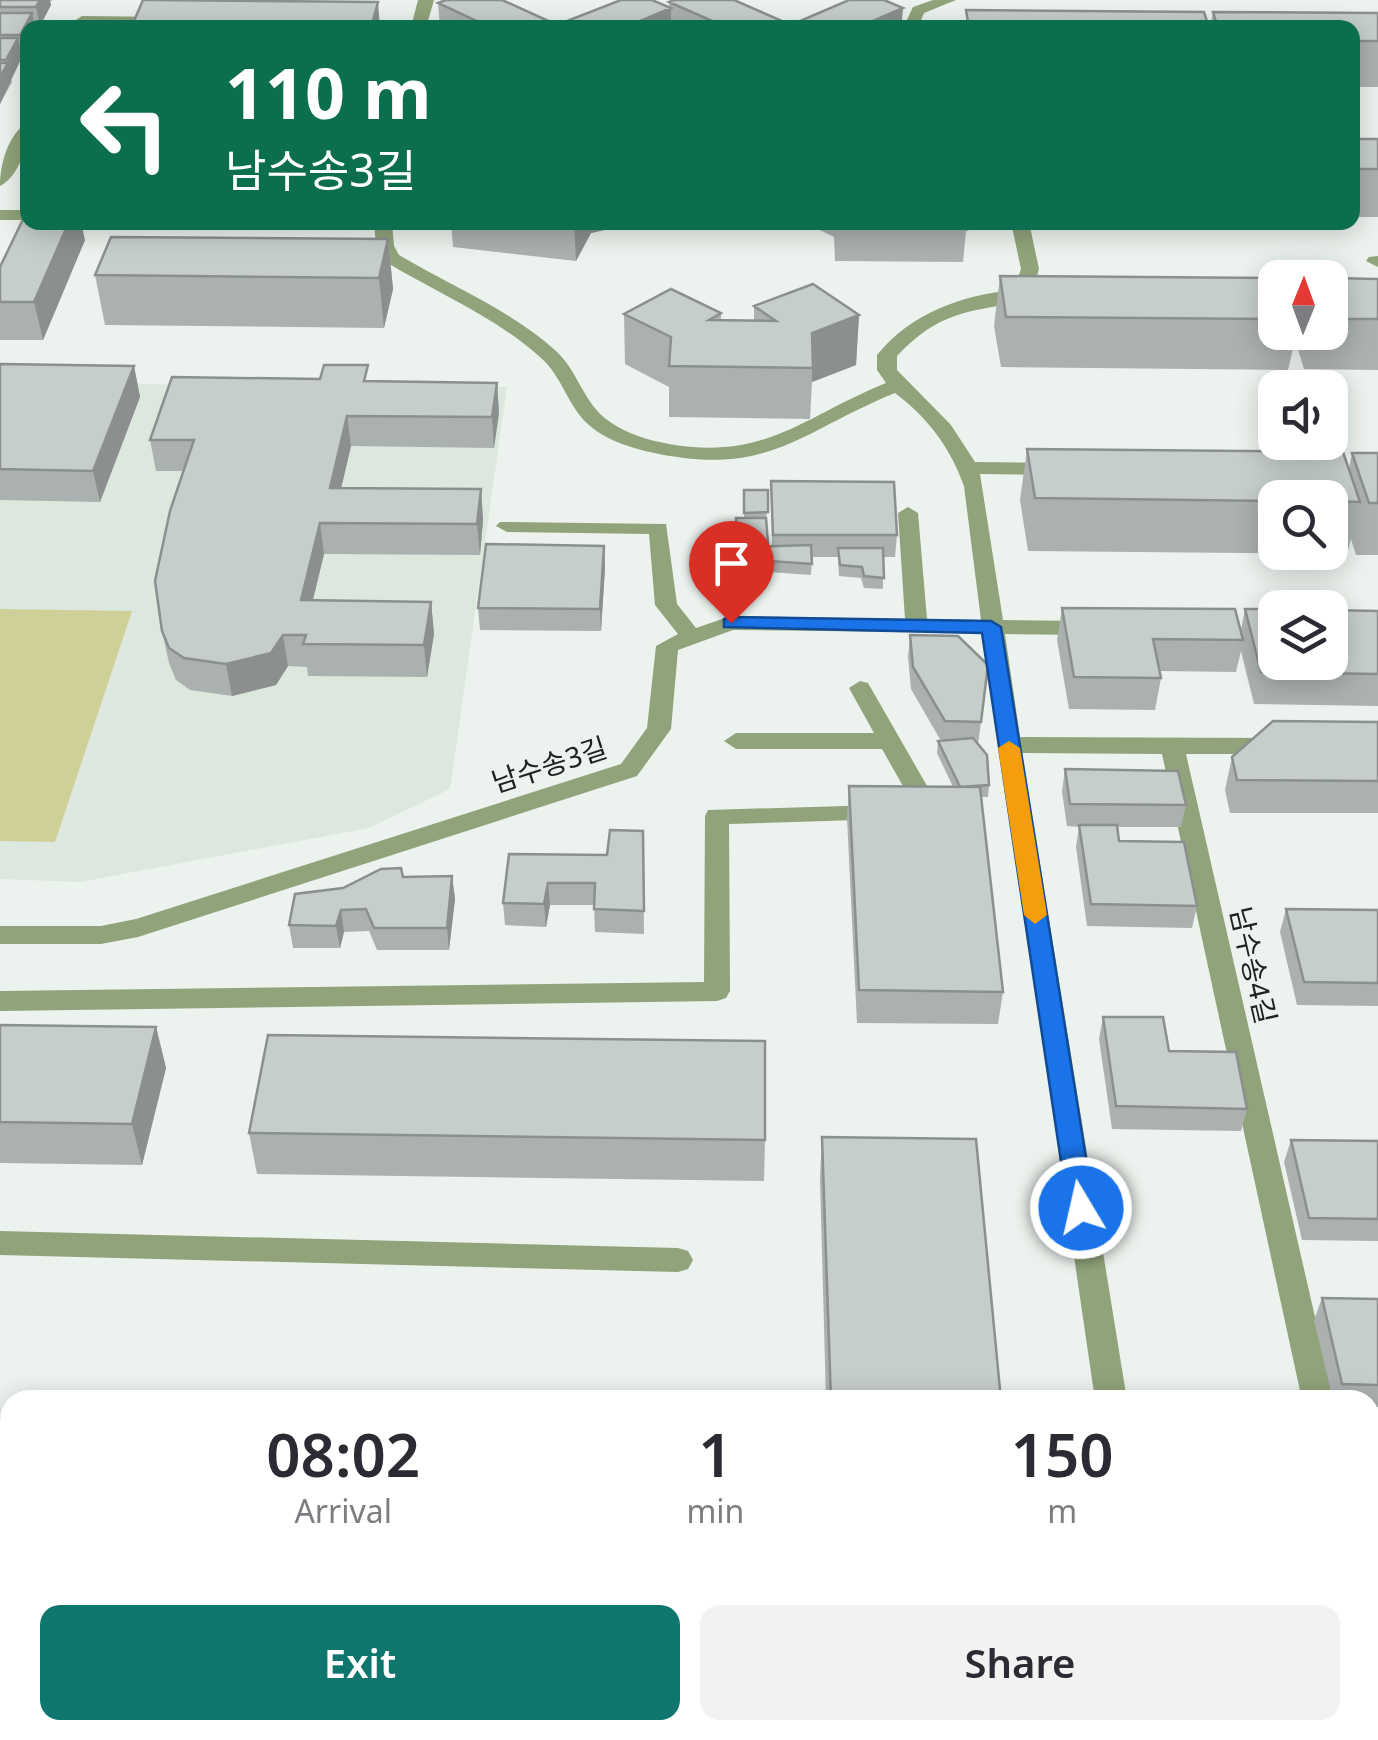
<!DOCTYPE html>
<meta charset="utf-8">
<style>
body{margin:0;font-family:"Noto Sans","Noto Sans KR",sans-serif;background:#f2f2f3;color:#2b2b33;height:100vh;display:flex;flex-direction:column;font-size:38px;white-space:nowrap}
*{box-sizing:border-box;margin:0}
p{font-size:32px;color:#7c7c81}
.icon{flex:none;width:55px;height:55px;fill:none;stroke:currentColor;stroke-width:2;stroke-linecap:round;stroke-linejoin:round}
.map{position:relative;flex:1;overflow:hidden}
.drawer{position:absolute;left:0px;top:1390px;width:1380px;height:350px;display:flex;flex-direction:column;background:#fff;border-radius:30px 30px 0 0;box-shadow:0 5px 25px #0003}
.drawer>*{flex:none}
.guide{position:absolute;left:20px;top:20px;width:1340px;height:210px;border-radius:20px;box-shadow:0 5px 25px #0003;background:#0b6e4f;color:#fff;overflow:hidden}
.needle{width:65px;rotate:1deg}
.buttons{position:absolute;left:1258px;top:260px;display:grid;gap:20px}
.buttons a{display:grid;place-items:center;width:90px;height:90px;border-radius:20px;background:#fff;box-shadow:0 5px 25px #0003;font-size:50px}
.pin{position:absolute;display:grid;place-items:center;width:85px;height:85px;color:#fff;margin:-102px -42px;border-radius:50% 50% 50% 0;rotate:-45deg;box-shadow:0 0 10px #0007}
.pin .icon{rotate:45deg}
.me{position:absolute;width:110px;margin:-55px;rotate:351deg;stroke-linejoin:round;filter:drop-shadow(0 0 8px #0008)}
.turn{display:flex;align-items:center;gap:35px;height:210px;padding:0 40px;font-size:45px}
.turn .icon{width:130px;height:130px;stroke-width:2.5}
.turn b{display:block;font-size:70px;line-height:85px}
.eta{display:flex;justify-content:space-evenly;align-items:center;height:170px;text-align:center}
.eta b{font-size:60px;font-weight:600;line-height:70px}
.action{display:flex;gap:20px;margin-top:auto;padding:20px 40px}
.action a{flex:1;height:115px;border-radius:20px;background:#0f766e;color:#fff;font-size:40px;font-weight:600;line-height:115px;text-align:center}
.action a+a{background:#f2f2f3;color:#2b2b33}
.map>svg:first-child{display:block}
.built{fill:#dce8dd}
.green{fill:#cfd098}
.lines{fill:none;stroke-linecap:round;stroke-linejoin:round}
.minor{fill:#90a37a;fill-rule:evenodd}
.wall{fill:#aab1af;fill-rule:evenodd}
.shaded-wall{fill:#8b908e}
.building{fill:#c6cecb;stroke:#8b908e;stroke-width:2.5}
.route{fill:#1a73e8;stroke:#114b97;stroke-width:2.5}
.slow{fill:#f59e0b}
.labels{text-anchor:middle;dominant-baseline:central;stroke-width:9;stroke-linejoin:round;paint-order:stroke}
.street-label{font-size:28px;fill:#202220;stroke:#ecf2ed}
</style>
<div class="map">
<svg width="1378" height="1740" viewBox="0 0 1378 1740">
<rect width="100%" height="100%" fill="#ecf2ed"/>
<path class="built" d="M 0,383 L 507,387 L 450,789 L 369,828 L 80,882 L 0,879 Z"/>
<path class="green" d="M 0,609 L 132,611 L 55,842 L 0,841 Z"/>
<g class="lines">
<path class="minor" d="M 418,0 L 434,0 L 426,28 L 339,25 L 347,20 L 412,23 Z
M 933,0 L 956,0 L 924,13 L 918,28 L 903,28 L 913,7 Z
M 82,16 L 167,17 L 175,22 L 167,27 L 77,24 L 74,21 Z
M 28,122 C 28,144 20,176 0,186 C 0,164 8,134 28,122 Z
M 0,210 L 28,210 L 28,220 L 0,220 Z
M 374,222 L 392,222 L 394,246 L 399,255 C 451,286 511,310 556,351 C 577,370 583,401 606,419 C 624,433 647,440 669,444 C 766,461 804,416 886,383 L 877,370 L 877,355 C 911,313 962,295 1014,290 L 1021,269 L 1011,222 L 1029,222 L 1039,269 L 1033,290 L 1038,295 L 1036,299 C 975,312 943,307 897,356 L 897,370 L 951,425 L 975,462 L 1058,463 L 1068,469 L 1058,475 L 980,474 L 1003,620 L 1089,621 L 1100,628 L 1089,635 L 1005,634 L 1020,737 L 1276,738 L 1288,746 L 1276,754 L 1186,754 L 1334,1400 L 1302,1400 L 1162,754 L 1022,753 L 1127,1400 L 1095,1400 L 983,633 L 733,630 L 678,650 L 671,729 L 637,776 L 138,937 L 101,944 L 0,944 L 0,926 L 101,926 L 136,919 L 621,764 L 647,728 L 656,646 L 678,634 L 655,605 L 649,534 L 507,532 L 496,526 L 500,522 L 666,524 L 677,604 L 696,628 L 731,616 L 905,619 L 898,513 L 908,507 L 918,513 L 927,619 L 981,620 L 964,486 C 950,447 928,418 895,393 C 801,431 771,476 659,454 C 635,449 608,442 589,425 C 568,407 562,376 541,358 C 496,317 437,293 386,262 L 376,246 Z
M 1378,256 L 1378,267 L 1366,261 L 1369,257 Z
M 860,681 L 868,683 L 942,812 L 939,818 L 921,818 L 882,749 L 736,749 L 724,741 L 736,733 L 874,733 L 849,688 Z
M 880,805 L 892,813 L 889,819 L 729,824 L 730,991 L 726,998 L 717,1001 L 0,1011 L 0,991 L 704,982 L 705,816 L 708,810 Z
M 0,1231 L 678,1248 L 688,1251 L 693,1260 L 688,1269 L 678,1272 L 0,1255 Z
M 1370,1418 L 1378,1418 L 1378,1446 L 1370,1446 Z
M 1150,1730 L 1184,1730 L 1185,1740 L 1151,1740 Z"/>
</g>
<path class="wall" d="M 0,0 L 54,0 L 50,1 L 51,5 L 40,26 L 28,28 L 24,54 L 21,54 L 22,57 L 11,78 L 12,82 L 0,104 Z
M 669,2 L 791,25 L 903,8 L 901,28 L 440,28 L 438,3 L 557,25 L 669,7 Z
M 1213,12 L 1378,13 L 1378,87 L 1352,87 L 1352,28 L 1210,28 Z
M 1352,139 L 1378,139 L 1378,217 L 1352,217 Z
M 451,222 L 640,222 L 591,233 L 576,261 L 453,247 Z
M 803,222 L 989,222 L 966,231 L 963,262 L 835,261 L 834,237 Z
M 388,239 L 393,289 L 384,328 L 105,325 L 95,275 Z
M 85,240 L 43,340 L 0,340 L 0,267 Z
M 1000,276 L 1275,319 L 1275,332 L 1330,332 L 1330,278 L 1378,279 L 1378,370 L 1304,369 L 1295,340 L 1288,370 L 1001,367 L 994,326 Z
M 754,306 L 859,315 L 856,365 L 812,382 L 810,419 L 669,417 L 669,387 L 625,364 L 624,314 L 721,313 L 721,320 L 754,321 Z
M 0,364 L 134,366 L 140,397 L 100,502 L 0,500 Z
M 369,381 L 497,383 L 499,413 L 494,448 L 351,446 L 341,488 L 481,489 L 483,520 L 480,555 L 324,554 L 313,600 L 431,602 L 434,634 L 427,677 L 308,676 L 307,667 L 288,666 L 276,685 L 232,696 L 190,690 L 176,680 L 169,663 L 162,631 L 184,471 L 156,471 L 150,440 Z
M 1027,449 L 1349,468 L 1352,453 L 1378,453 L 1378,555 L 1356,555 L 1351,539 L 1347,554 L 1028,551 L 1020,500 ZM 1275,498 L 1330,498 L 1330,552 L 1275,552 Z
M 771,481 L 897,535 L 895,557 L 883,557 L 883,589 L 864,588 L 861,578 L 839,576 L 838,557 L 812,557 L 811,575 L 741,570 L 742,554 L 737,554 L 736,518 L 744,518 L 744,490 L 768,490 L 766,524 L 768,546 L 772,546 Z
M 604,546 L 605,568 L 601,631 L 480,630 L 478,608 Z
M 1062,608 L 1241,630 L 1245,609 L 1378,611 L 1378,706 L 1254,704 L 1241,651 L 1236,672 L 1160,671 L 1161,678 L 1155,710 L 1069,709 L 1057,640 Z
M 910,635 L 988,665 L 978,745 L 989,785 L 988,797 L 981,797 L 1003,992 L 998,1024 L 857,1023 L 847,818 L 849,786 L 953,787 L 937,753 L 938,741 L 941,741 L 911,689 L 908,657 Z
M 1378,722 L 1378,813 L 1230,813 L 1225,790 L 1232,757 Z
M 1065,769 L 1186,805 L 1181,827 L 1117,827 L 1119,841 L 1197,906 L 1192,928 L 1087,926 L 1076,847 L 1079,827 L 1067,826 L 1062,792 Z
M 643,831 L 644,934 L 595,932 L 594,905 L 550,905 L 546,927 L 505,925 L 503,903 L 607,855 Z
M 452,876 L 455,899 L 449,950 L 377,950 L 369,931 L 344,932 L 340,948 L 293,948 L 289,925 L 343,888 L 403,877 Z
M 1286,909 L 1378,910 L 1378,1006 L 1297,1005 L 1280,932 Z
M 1103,1017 L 1169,1051 L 1247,1109 L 1241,1131 L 1112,1129 L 1099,1039 Z
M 0,1025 L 156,1027 L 166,1068 L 142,1165 L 0,1163 Z
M 249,1133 L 765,1140 L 764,1181 L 257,1174 Z
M 822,1137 L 1001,1400 L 826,1400 L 820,1178 Z
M 1291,1140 L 1378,1141 L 1378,1241 L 1302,1240 L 1284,1162 Z
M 1322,1298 L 1378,1299 L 1378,1407 L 1370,1407 L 1370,1400 L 1333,1400 L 1314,1320 Z
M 0,1418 L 10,1418 L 10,1590 L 0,1589 Z
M 1370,1507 L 1378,1507 L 1378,1668 L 1370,1668 Z"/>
<path class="shaded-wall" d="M 40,0 L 50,0 L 51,5 L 40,26 L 36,7 Z
M 378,2 L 380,28 L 371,28 Z
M 671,8 L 671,28 L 624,28 Z
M 903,8 L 901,28 L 857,28 Z
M 32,13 L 35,28 L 28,28 L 28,48 L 24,54 L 20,35 Z
M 18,38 L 22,57 L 0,104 L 0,77 Z
M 69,222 L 81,222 L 85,240 L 43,340 L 34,302 Z
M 574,222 L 640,222 L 591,233 L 576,261 Z
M 967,222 L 989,222 L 966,231 Z
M 388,239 L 393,289 L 384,328 L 379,278 Z
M 859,315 L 856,365 L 812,382 L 812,333 Z
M 134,366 L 140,397 L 100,502 L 93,471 Z
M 497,383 L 499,413 L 494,448 L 492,417 Z
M 347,416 L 351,446 L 334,519 L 330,488 Z
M 481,489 L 483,520 L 480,555 L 477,524 Z
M 320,523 L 324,554 L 305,632 L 301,600 Z
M 604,546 L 605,568 L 601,631 L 600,609 Z
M 431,602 L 434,634 L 427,677 L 424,645 Z
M 283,635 L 288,666 L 276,685 L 232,696 L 226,664 Z
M 452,876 L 455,899 L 449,950 L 447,928 Z
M 548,883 L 550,905 L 546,927 L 544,904 Z
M 341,910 L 344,932 L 340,948 L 336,926 Z
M 156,1027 L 166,1068 L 142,1165 L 132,1124 Z"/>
<path class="building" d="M 0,0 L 40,0 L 36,7 L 0,7 Z
M 143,0 L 153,0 L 378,2 L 371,28 L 131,28 Z
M 446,0 L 502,0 L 557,25 L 621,0 L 652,0 L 671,8 L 624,28 L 491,28 L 438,3 Z
M 674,0 L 734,0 L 791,25 L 849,0 L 884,0 L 903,8 L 857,28 L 728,28 L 669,2 Z
M 966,10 L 1204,12 L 1209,28 L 969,28 Z
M 1213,12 L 1378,13 L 1378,41 L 1352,41 L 1352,28 L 1218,28 Z
M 0,13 L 32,13 L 20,35 L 0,35 Z
M 0,38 L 18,38 L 6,60 L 0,60 Z
M 0,63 L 8,63 L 0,77 Z
M 1352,139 L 1378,139 L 1378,169 L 1352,169 Z
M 28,209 L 28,222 L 69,222 L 34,302 L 0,302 L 0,267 Z
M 111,237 L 388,239 L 379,278 L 95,275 Z
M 1000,276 L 1275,278 L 1275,319 L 1006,317 Z
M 1330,278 L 1378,279 L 1378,319 L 1330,319 Z
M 813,284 L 859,315 L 812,333 L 813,368 L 669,366 L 671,337 L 624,314 L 671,289 L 721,313 L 709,320 L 776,321 L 754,306 Z
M 0,364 L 134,366 L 93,471 L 0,469 Z
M 324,365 L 368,365 L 364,381 L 497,383 L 492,417 L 347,416 L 330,488 L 481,489 L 477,524 L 320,523 L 301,600 L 431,602 L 424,645 L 303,644 L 306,635 L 283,635 L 271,653 L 226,664 L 184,658 L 169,648 L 162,631 L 155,581 L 170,511 L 194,440 L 150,440 L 172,377 L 320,379 Z
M 1027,449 L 1343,452 L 1360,502 L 1330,501 L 1330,498 L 1275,498 L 1275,501 L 1035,498 Z
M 1352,453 L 1378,453 L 1378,503 L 1369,503 Z
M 771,481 L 894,482 L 897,535 L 773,535 Z
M 744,490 L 768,490 L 768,512 L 744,513 Z
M 736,518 L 766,518 L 768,543 L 737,543 Z
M 486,544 L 604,546 L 600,609 L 478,608 Z
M 811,545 L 812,564 L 742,559 L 742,547 Z
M 838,548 L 883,548 L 884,578 L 864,576 L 862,567 L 840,565 Z
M 1062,608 L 1235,609 L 1243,640 L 1153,639 L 1161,678 L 1074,677 Z
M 1245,609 L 1275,609 L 1275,662 L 1330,662 L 1330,610 L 1378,611 L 1378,674 L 1261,672 Z
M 910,635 L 958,636 L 988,665 L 981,722 L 945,721 L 913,667 Z
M 1273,721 L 1378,722 L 1378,781 L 1237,780 L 1232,757 Z
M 973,738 L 987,755 L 989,785 L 960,787 L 938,741 Z
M 1065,769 L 1178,771 L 1186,805 L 1070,804 Z
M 849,786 L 980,787 L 1003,992 L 859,990 Z
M 1079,825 L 1117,825 L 1119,841 L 1184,842 L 1197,906 L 1091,904 Z
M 610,830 L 643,831 L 644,911 L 594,909 L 595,883 L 548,883 L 544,904 L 503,903 L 509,854 L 607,855 Z
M 401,868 L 403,877 L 452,876 L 447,928 L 374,928 L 366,909 L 341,910 L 336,926 L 289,925 L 295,894 L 343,888 L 381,869 Z
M 1286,909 L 1378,910 L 1378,983 L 1304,982 Z
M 1103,1017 L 1163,1017 L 1169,1051 L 1236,1052 L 1247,1109 L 1116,1106 Z
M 0,1025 L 156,1027 L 132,1124 L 0,1122 Z
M 268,1035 L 765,1041 L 765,1140 L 249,1133 Z
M 822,1137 L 976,1139 L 1001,1400 L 831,1400 Z
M 1291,1140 L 1378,1141 L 1378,1219 L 1309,1218 Z
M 1322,1298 L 1378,1299 L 1378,1385 L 1342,1384 Z
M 0,1418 L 10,1418 L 10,1552 L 0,1552 Z
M 1370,1507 L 1378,1507 L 1378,1638 L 1370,1638 Z"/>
<path class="route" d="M 731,617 L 991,621 L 1001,627 L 1094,1208 L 1090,1215 L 1081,1218 L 1072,1215 L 1068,1208 L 982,633 L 724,627 L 724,619 Z"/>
<path class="slow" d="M 1009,741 L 1020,748 L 1047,915 L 1035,924 L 1024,915 L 998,748 Z"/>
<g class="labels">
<g class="street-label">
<text transform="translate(549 764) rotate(-18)">남수송3길</text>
<text transform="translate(1254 965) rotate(77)">남수송4길</text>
</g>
</g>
</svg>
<div class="buttons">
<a><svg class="needle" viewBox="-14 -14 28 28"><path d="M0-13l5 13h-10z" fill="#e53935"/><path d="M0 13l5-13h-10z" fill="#7c7c81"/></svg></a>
<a><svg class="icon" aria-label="sound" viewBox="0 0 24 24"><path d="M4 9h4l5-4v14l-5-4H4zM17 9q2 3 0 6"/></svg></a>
<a><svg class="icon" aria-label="search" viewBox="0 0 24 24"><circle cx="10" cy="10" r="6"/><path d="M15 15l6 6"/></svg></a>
<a><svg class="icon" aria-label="layers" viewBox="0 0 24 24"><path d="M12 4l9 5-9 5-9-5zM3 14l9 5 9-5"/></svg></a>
</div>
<div class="pin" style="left:731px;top:623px;background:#d93025"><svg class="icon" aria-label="arrive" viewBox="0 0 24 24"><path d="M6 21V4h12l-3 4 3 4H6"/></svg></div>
<svg class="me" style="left:1081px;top:1208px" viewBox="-20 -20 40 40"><circle r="17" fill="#1a73e8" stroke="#fff" stroke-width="3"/><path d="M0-11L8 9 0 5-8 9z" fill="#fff"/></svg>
<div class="guide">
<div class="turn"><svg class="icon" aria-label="left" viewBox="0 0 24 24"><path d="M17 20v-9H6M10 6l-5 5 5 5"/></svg><div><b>110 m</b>남수송3길</div></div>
</div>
<section class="drawer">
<div class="eta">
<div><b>08:02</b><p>Arrival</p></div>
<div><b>1</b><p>min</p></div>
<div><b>150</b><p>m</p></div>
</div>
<div class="action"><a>Exit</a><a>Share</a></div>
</section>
</div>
